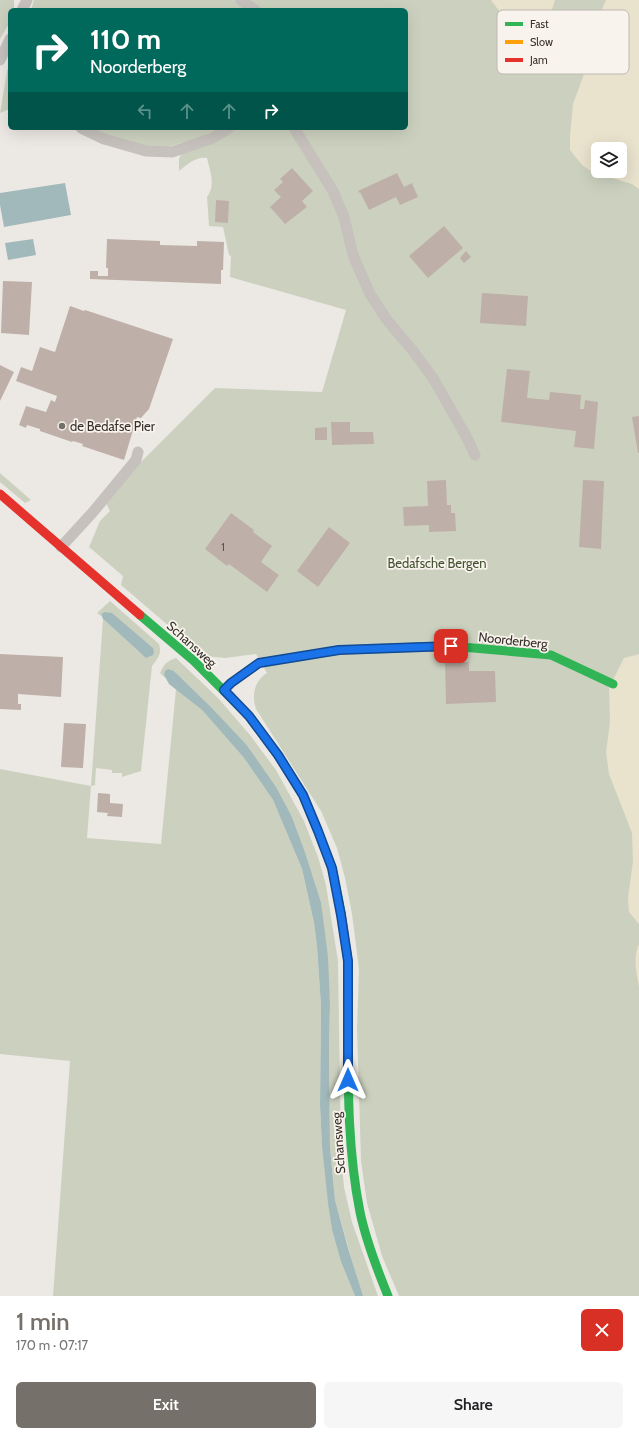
<!DOCTYPE html>
<meta charset="utf-8">
<style>
body{margin:0;font-family:Cabin,sans-serif;background:#f6f6f6;color:#202124;height:100vh;display:flex;flex-direction:column;font-size:15px;white-space:nowrap}
*{box-sizing:border-box;margin:0}
p{font-size:13px;color:#757577}
.icon{flex:none;width:22px;height:22px;fill:none;stroke:currentColor;stroke-width:2;stroke-linecap:round;stroke-linejoin:round}
.map{position:relative;height:1296px;overflow:hidden}
.side{display:flex;flex-direction:column;background:#fff;flex:1}
.side>*{flex:none}
.top-card{position:absolute;left:8px;top:8px;width:400px;height:122px;border-radius:6px;box-shadow:0 4px 16px #0002;background:#00695c;color:#fff;overflow:hidden}
.controls{position:absolute;left:591px;top:142px;display:grid;gap:8px}
.controls a{display:grid;place-items:center;width:36px;height:36px;border-radius:6px;background:#fff;box-shadow:0 4px 16px #0002;font-size:20px}
.pin{position:absolute;display:grid;place-items:center;width:34px;height:34px;color:#fff;margin:-17px;border-radius:8px;box-shadow:0 2px 6px #0006}
.me{position:absolute;width:44px;margin:-22px;rotate:0deg;stroke-linejoin:round;filter:drop-shadow(0 0 3px #0008)}
.turn{display:flex;align-items:center;gap:14px;height:84px;padding:0 16px;font-size:18px}
.turn .icon{width:52px;height:52px;stroke-width:2.5}
.turn b{display:block;font-size:28px;line-height:34px}
.lanes{display:flex;align-items:center;height:38px;padding:0 16px;background:#0003;justify-content:center;gap:20px;direction:ltr}
.lanes .off{opacity:.35}
.round{display:grid;place-items:center;flex:none;width:42px;height:42px;border-radius:6px;background:#f6f6f6}
.summary{display:flex;align-items:center;justify-content:space-between;height:68px;padding:0 16px}
h1{font-size:24px;font-weight:600;line-height:30px;color:#76706b}
.cta{display:flex;gap:8px;margin-top:auto;padding:8px 16px}
.cta a{flex:1;height:46px;border-radius:6px;background:#76706b;color:#fff;font-size:16px;font-weight:600;line-height:46px;text-align:center}
.cta a+a{background:#f6f6f6;color:#202124}
.map>svg:first-child{display:block}
.green{fill:#ccd1bf;fill-rule:evenodd}
.sand{fill:#e9e2cd;fill-rule:evenodd}
.water{fill:#a2b9bb}
.building{fill:#beb0a8}
.lines{fill:none;stroke-linecap:round;stroke-linejoin:round}
.lane{stroke:#c6c1bc;stroke-width:11}
.fast{stroke:#30b455;stroke-width:9}
.slow{stroke:#ff9f0a;stroke-width:9}
.jam{stroke:#e5322d;stroke-width:9}
.route-casing{stroke:#114b97;stroke-width:10}
.route{stroke:#1a73e8;stroke-width:7}
.poi-dot{fill:#76706b;stroke:#f8f3ec;stroke-width:1.5}
.labels{text-anchor:middle;dominant-baseline:central;stroke-width:3.5;stroke-linejoin:round;paint-order:stroke}
.number-label{font-size:11px;fill:#584f4a}
.poi-label{font-size:13px;fill:#362f2a;stroke:#f8f3ec;text-anchor:start}
.park-label{font-size:13px;fill:#435231;stroke:#f8f3ec}
.street-label{font-size:13px;fill:#362f2a;stroke:#f8f3ec}
.key{fill:#f8f3ec;stroke:#beb8b2;stroke-width:1}
.key-label{font-size:11px;fill:#362f2a}
</style>
<div class="map">
<svg width="639" height="1296" viewBox="0 0 639 1296">
<rect width="100%" height="100%" fill="#ece9e4"/>
<path class="green" d="M 0,0 L 14,0 L 14,10 L 10,10 L 10,22 L 0,39 Z
M 34,0 L 639,0 L 639,1296 L 399,1296 L 382,1256 L 367,1203 L 361,1161 L 357,1029 L 359,969 L 352,914 L 345,878 L 337,848 L 321,811 L 256,709 C 251,695 255,680 267,673 L 256,654 L 225,658 L 204,656 L 121,585 L 123,576 L 89,547 L 100,521 L 110,511 L 104,499 L 215,388 L 322,392 L 346,310 L 230,277 L 231,256 L 229,255 L 223,227 L 209,226 L 207,197 C 216,185 210,172 207,158 C 197,156 186,165 179,171 L 179,158 L 185,149 L 187,141 L 162,149 L 136,146 L 87,128 L 406,128 L 406,10 L 31,10 ZM 598,149 L 620,149 L 620,171 L 598,171 Z
M 10,63 L 10,109 L 0,113 L 7,71 Z
M 0,473 L 31,500 L 25,503 L 0,482 Z
M 110,601 L 159,644 C 162,654 158,658 152,666 L 141,771 L 122,777 L 122,773 L 112,773 L 112,770 L 96,768 L 95,785 L 91,786 L 87,838 L 161,844 L 176,689 L 202,710 L 244,758 L 273,800 L 302,869 L 314,923 L 317,947 L 321,1006 L 320,1106 L 322,1147 L 327,1190 L 332,1230 L 341,1262 L 355,1296 L 53,1296 L 70,1061 L 0,1054 L 0,769 L 91,786 L 103,619 L 146,658 L 101,614 L 101,616 L 97,613 Z
M 176,658 L 218,698 L 250,735 L 276,770 L 304,821 L 318,857 L 326,885 L 338,961 L 341,1153 L 344,1187 L 352,1222 L 378,1296 L 363,1296 L 361,1293 L 335,1200 L 333,1179 L 330,1147 L 329,1047 L 330,1004 L 321,902 L 305,852 L 292,817 L 246,744 L 210,706 L 174,671 L 164,675 L 165,678 L 160,673 C 164,664 167,661 176,658 Z"/>
<path class="sand" d="M 491,0 L 555,0 L 548,22 L 534,34 C 513,31 503,16 491,0 Z
M 606,0 L 639,0 L 639,189 L 632,184 L 592,172 L 582,165 L 570,150 L 570,136 L 573,104 L 583,77 L 599,16 ZM 598,149 L 620,149 L 620,171 L 598,171 Z
M 639,654 L 639,924 L 629,912 L 628,898 L 633,861 L 632,833 L 609,774 L 606,752 L 610,722 L 609,688 L 624,658 Z
M 639,944 L 639,986 C 636,972 633,958 639,944 Z"/>
<path class="water" d="M 65,183 L 71,215 L 4,227 L 0,205 L 0,193 Z
M 33,239 L 36,255 L 8,260 L 5,243 Z
M 105,612 L 112,613 L 153,648 L 154,652 L 153,655 L 146,658 L 103,619 L 101,614 Z
M 168,669 L 174,671 L 210,706 L 246,744 L 276,787 L 292,817 L 305,852 L 321,902 L 328,957 L 330,1004 L 329,1047 L 330,1147 L 333,1179 L 335,1200 L 348,1248 L 363,1296 L 355,1296 L 341,1262 L 332,1230 L 328,1203 L 322,1147 L 320,1106 L 321,1006 L 317,947 L 314,923 L 302,869 L 273,800 L 244,758 L 202,710 L 169,684 L 164,675 L 165,671 Z"/>
<path class="building" d="M 292,168 L 313,191 L 302,201 L 307,207 L 285,224 L 270,207 L 281,197 L 274,190 L 283,182 L 280,179 Z
M 397,173 L 404,187 L 412,183 L 418,197 L 400,205 L 396,197 L 369,210 L 360,192 L 359,193 L 358,191 Z
M 216,200 L 229,201 L 228,223 L 215,222 Z
M 444,226 L 463,248 L 428,278 L 409,256 Z
M 107,239 L 160,241 L 160,245 L 197,246 L 197,241 L 224,242 L 223,270 L 221,270 L 221,284 L 90,279 L 90,271 L 98,271 L 98,276 L 108,276 L 108,268 L 106,268 Z
M 466,251 L 471,257 L 464,263 L 460,258 Z
M 3,281 L 32,282 L 29,335 L 1,333 Z
M 482,293 L 528,296 L 526,326 L 480,323 Z
M 70,306 L 84,311 L 85,310 L 173,339 L 149,409 L 141,418 L 137,417 L 124,460 L 82,446 L 83,444 L 73,441 L 72,442 L 40,431 L 40,429 L 27,425 L 26,428 L 19,425 L 26,406 L 46,412 L 51,400 L 55,402 L 57,396 L 16,381 L 21,367 L 32,371 L 40,347 L 55,352 Z
M 0,365 L 14,372 L 0,401 Z
M 507,369 L 530,371 L 527,398 L 549,400 L 550,392 L 581,395 L 580,409 L 584,409 L 585,400 L 598,402 L 594,449 L 574,447 L 576,431 L 501,422 Z
M 639,416 L 639,453 L 638,453 L 632,417 Z
M 331,422 L 350,422 L 350,432 L 373,432 L 374,444 L 332,445 Z
M 327,427 L 327,440 L 315,440 L 315,428 Z
M 446,480 L 447,505 L 451,505 L 451,513 L 455,513 L 456,531 L 429,532 L 429,525 L 404,526 L 403,507 L 428,506 L 427,481 Z
M 583,480 L 604,481 L 601,549 L 579,547 Z
M 231,513 L 254,530 L 253,532 L 272,546 L 261,562 L 279,575 L 267,592 L 229,564 L 227,566 L 205,549 Z
M 329,527 L 350,543 L 318,587 L 297,571 Z
M 0,654 L 63,657 L 61,697 L 18,694 L 18,704 L 21,704 L 21,710 L 0,709 Z
M 445,662 L 469,662 L 469,671 L 495,671 L 496,702 L 446,704 Z
M 64,723 L 86,724 L 83,768 L 61,767 Z
M 98,793 L 110,794 L 110,803 L 123,804 L 122,817 L 107,816 L 108,813 L 97,812 Z"/>
<g class="lines">
<path class="lane" d="M 241,0 L 255,10
M 22,10 L 27,0
M 0,60 L 10,39
M 81,128 L 104,139 L 146,151 L 172,152 L 213,138 L 229,128
M 294,128 L 333,191 L 344,217 L 353,255 L 370,294 L 387,320 L 413,351 L 433,378 L 466,436 L 475,455
M 61,547 L 93,512 L 136,460 L 138,452"/>
<path class="fast" d="M 140,615 L 194,661 L 249,716 L 278,755 L 303,795 L 318,831 L 332,868 L 341,913
M 366,649 L 451,646 L 551,655 L 613,684
M 348,1032 C 348,1092 348,1152 360,1212 C 366,1241 377,1269 388,1296"/>
<path class="slow" d="M 224,690 L 231,683 L 259,663 L 339,650 L 366,649"/>
<path class="jam" d="M 0,494 L 140,615
M 341,913 L 348,961 L 348,1032"/>
</g>
<g class="lines">
<g class="route-casing">
<path id="route" d="M 348,1080 L 348,961 L 341,915 L 332,868 L 318,831 L 303,795 L 278,755 L 249,716 L 224,690 L 231,683 L 259,663 L 339,650 L 451,646"/>
</g>
<use href="#route" class="route"/>
</g>
<circle class="poi-dot" cx="62" cy="426" r="4"/>
<g class="labels">
<g class="number-label">
<text x="223" y="547">1</text>
</g>
<g class="poi-label">
<text x="70" y="426">de Bedafse Pier</text>
</g>
<g class="park-label">
<text x="437" y="563">Bedafsche Bergen</text>
</g>
<g class="street-label">
<text transform="translate(513 640) rotate(6)">Noorderberg</text>
<text transform="translate(192 644) rotate(42)">Schansweg</text>
<text transform="translate(338 1143) rotate(-94)">Schansweg</text>
</g>
</g>
<rect x="497" y="10" width="132" height="64" rx="6" class="key"/>
<rect x="505" y="22" width="18" height="4" fill="#30b455"/>
<rect x="505" y="40" width="18" height="4" fill="#ff9f0a"/>
<rect x="505" y="58" width="18" height="4" fill="#e5322d"/>
<g class="key-label">
<text x="530" y="28">Fast</text>
<text x="530" y="46">Slow</text>
<text x="530" y="64">Jam</text>
</g>
</svg>
<div class="controls">
<a><svg class="icon" aria-label="layers" viewBox="0 0 24 24"><path d="M12 4l9 5-9 5-9-5zM3 14l9 5 9-5"/></svg></a>
</div>
<div class="pin" style="left:451px;top:646px;background:#d93025"><svg class="icon" aria-label="arrive" viewBox="0 0 24 24"><path d="M6 21V4h12l-3 4 3 4H6"/></svg></div>
<svg class="me" style="left:348px;top:1080px" viewBox="-20 -20 40 40"><path d="M0-17L14 15 0 8-14 15z" fill="#1a73e8" stroke="#fff" stroke-width="4"/></svg>
<div class="top-card">
<div class="turn"><svg class="icon" aria-label="right" viewBox="0 0 24 24"><path d="M7 20v-9h11M14 6l5 5-5 5"/></svg><div><b>110 m</b>Noorderberg</div></div>
<div class="lanes"><svg class="icon off" aria-label="left" viewBox="0 0 24 24"><path d="M17 20v-9H6M10 6l-5 5 5 5"/></svg><svg class="icon off" aria-label="ahead" viewBox="0 0 24 24"><path d="M12 20V5M6 11l6-6 6 6"/></svg><svg class="icon off" aria-label="ahead" viewBox="0 0 24 24"><path d="M12 20V5M6 11l6-6 6 6"/></svg><svg class="icon" aria-label="right" viewBox="0 0 24 24"><path d="M7 20v-9h11M14 6l5 5-5 5"/></svg></div>
</div>
</div>
<section class="side">
<div class="summary"><div><h1>1 min</h1><p>170 m · 07:17</p></div><a class="round" style="background:#d93025;color:#fff"><svg class="icon" aria-label="close" viewBox="0 0 24 24"><path d="M6 6l12 12M18 6L6 18"/></svg></a></div>
<div class="cta"><a>Exit</a><a>Share</a></div>
</section>
